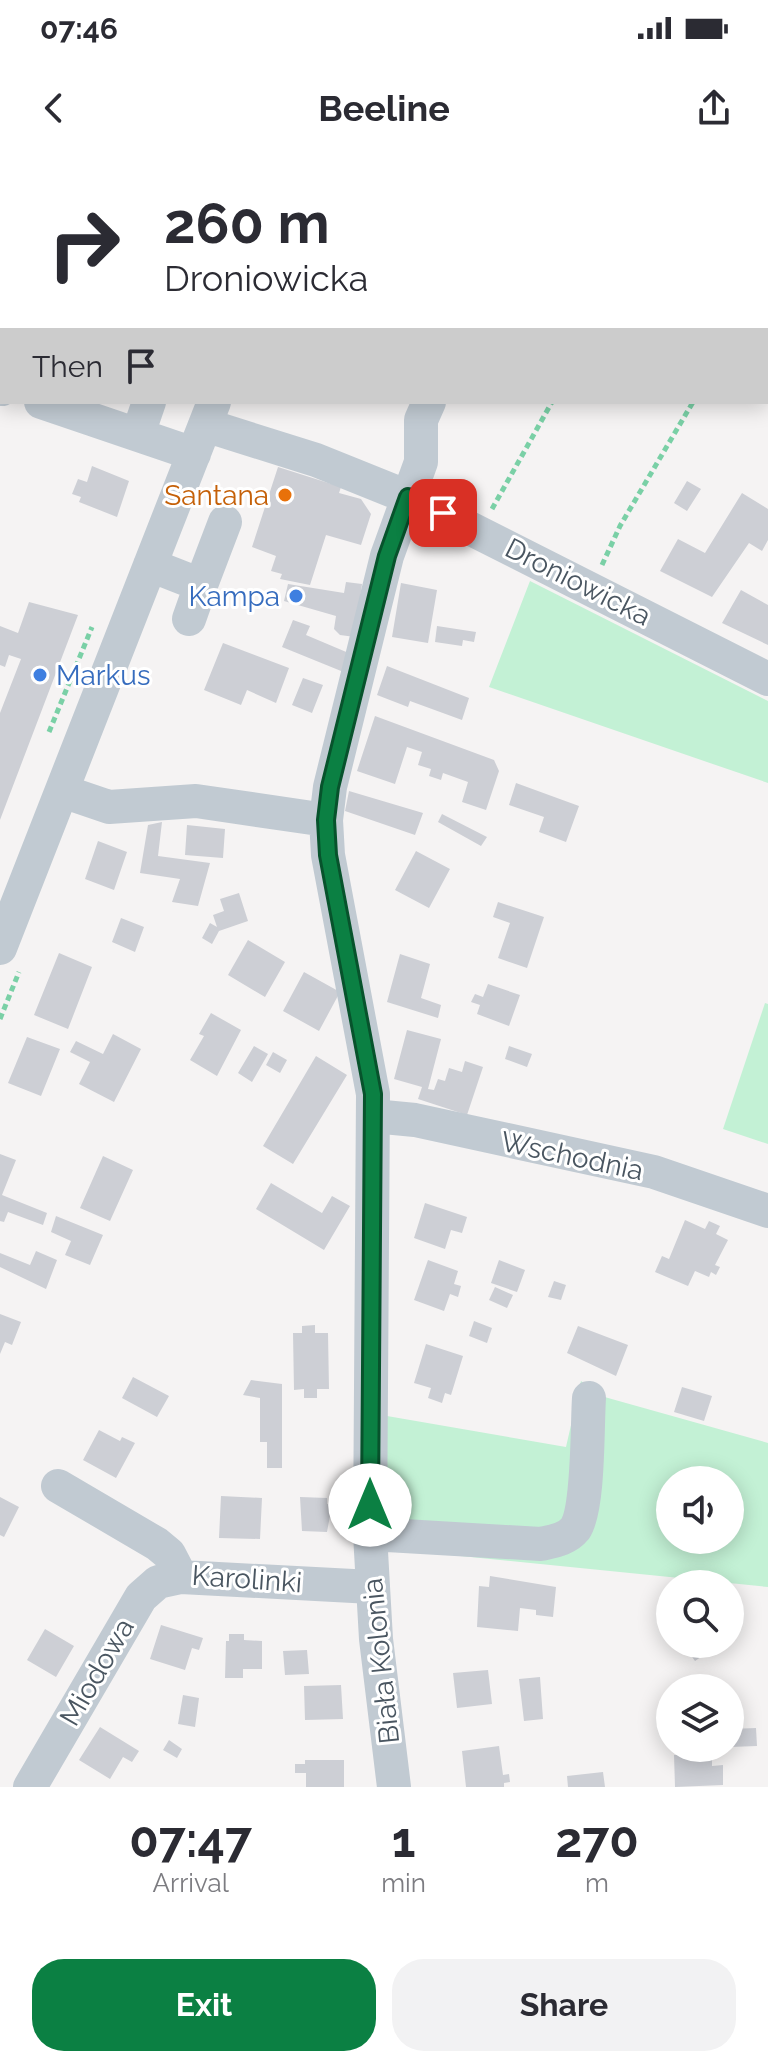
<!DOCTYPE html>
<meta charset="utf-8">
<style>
body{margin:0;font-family:Raleway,sans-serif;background:#f2f2f3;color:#2b2b33;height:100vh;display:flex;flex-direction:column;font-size:30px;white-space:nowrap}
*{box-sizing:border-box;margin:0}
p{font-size:26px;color:#7c7c81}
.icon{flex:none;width:44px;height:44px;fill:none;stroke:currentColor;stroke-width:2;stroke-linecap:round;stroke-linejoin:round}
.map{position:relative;height:1627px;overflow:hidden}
.panel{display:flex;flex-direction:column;background:#fff;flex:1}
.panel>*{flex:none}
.hud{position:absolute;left:0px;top:0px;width:768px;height:244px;box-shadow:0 4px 20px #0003;background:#fff;color:#2b2b33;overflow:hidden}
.tools{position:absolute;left:656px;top:1306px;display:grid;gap:16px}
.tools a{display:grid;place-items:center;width:88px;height:88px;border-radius:50%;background:#fff;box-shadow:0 4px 20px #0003;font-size:40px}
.pin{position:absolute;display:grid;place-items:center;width:68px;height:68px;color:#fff;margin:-34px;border-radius:16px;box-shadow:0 4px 12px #0006}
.me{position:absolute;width:88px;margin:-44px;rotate:0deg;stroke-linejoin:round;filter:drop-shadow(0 0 6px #0008)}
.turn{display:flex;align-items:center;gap:28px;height:168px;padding:0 32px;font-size:36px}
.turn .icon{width:104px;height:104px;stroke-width:2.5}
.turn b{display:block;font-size:56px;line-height:68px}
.then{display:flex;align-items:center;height:76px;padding:0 32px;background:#0003;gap:16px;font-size:30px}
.eta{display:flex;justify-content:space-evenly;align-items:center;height:136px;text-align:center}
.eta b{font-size:48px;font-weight:700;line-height:56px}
.primary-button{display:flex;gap:16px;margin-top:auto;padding:16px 32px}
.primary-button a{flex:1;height:92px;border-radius:32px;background:#0b8043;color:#fff;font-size:32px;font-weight:700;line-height:92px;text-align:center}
.primary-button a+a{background:#f2f2f3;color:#2b2b33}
.status{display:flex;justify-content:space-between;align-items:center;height:56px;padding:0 40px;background:#fff;direction:ltr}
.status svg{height:22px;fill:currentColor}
header{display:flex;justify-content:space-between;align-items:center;height:104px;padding:0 32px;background:#fff;font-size:36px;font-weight:700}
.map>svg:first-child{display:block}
.green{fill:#c3f1d5;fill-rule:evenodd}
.building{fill:#cdcfd5}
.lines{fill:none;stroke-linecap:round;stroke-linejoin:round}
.path{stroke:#7ad0a6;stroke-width:5;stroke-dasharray:6 4;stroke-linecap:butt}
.minor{stroke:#c1cad2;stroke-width:34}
.route-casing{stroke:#07532c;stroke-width:20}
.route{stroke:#0b8043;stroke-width:14}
.food-dot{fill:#e8710a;stroke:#fff;stroke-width:3}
.shop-dot{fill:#3f7fe0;stroke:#fff;stroke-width:3}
.labels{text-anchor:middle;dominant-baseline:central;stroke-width:6;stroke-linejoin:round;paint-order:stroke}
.food-label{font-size:28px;fill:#c56008;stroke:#fff;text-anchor:end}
.street-label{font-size:28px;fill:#4a5661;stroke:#fff}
.shop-label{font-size:28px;fill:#366cbe;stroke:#fff;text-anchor:end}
</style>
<div class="status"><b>07:46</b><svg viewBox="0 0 49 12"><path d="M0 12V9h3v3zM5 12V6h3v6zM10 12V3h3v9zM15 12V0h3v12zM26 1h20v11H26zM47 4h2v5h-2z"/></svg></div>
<header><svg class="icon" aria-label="back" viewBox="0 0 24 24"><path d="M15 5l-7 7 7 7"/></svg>Beeline<svg class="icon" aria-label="share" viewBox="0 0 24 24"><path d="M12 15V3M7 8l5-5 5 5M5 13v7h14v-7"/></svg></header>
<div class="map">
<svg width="768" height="1627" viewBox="0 0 768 1627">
<rect width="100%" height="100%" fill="#f5f3f3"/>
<path class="green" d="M 530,421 L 768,541 L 768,623 L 489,527 Z
M 765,843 L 768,844 L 768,984 L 723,969 Z
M 581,1221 L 601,1236 L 768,1283 L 768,1427 L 382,1388 L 387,1256 L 566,1287 ZM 670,1320 L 730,1320 L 730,1380 L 670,1380 Z"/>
<path class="building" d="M 92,306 L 129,321 L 117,357 L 79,342 L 81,337 L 72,334 L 78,319 L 87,322 Z
M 278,307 L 341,327 L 339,333 L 361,339 L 371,354 L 361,385 L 326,375 L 310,425 L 280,419 L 282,414 L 271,411 L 276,396 L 252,387 Z
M 687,321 L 701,329 L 687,351 L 674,343 Z
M 742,333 L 768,349 L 768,380 L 762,391 L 749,383 L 712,437 L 660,411 L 678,379 L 705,393 Z
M 346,422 L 362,424 L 355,477 L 340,475 L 334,469 L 336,456 L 284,441 L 288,424 L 344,433 Z
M 401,423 L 437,430 L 428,483 L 392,477 Z
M 741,430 L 768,445 L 768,485 L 722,463 Z
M 29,442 L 78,455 L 0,660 L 0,553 L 21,499 L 9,495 L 5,507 L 0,505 L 0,466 L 18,473 Z
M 293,460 L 310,466 L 306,475 L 351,494 L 346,513 L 282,487 Z
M 437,466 L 476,472 L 474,482 L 463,480 L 462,486 L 435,482 Z
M 223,483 L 289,508 L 276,543 L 247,530 L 241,545 L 204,530 Z
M 387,506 L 469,538 L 462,560 L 410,541 L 408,547 L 377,535 Z
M 303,518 L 323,525 L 312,553 L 292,545 Z
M 375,556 L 494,600 L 499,611 L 486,650 L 462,642 L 468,622 L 443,613 L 441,620 L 429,616 L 431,609 L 418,605 L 422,592 L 407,587 L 395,624 L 357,611 Z
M 516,623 L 579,646 L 566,682 L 539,672 L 544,657 L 509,645 Z
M 349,631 L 423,653 L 415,675 L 345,651 Z
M 442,654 L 487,677 L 481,686 L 438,662 Z
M 162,662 L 158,696 L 210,703 L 198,746 L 172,742 L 180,719 L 140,713 L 148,665 Z
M 187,665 L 225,669 L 223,698 L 185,695 Z
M 98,681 L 127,692 L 114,730 L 85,719 Z
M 416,691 L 450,709 L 429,748 L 395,730 Z
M 239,733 L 248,761 L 219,771 L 212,784 L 202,778 L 210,763 L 217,767 L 213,755 L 224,751 L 220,739 Z
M 498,742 L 544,757 L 527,808 L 498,798 L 510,763 L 493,757 Z
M 121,758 L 144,767 L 135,792 L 112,782 Z
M 248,780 L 285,802 L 265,837 L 228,815 Z
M 59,793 L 92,807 L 68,869 L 34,855 Z
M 400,794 L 430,804 L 421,838 L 441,845 L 438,858 L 387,842 Z
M 304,812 L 340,832 L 319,871 L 283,851 Z
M 488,824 L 520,835 L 509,866 L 477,854 L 480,845 L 471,842 L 475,834 L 483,837 Z
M 211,853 L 241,870 L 217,916 L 190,900 L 204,876 L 199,874 Z
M 407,870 L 441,879 L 428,929 L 434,930 L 438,919 L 445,921 L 449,908 L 462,912 L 465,901 L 483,907 L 467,955 L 418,939 L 422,927 L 394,919 Z
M 113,874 L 141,889 L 114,942 L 79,924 L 90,902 L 70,892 L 76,881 L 103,894 Z
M 27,877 L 60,889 L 41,936 L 8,923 Z
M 254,886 L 268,894 L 252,922 L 238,913 Z
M 509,886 L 532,894 L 527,907 L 505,899 Z
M 273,892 L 287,900 L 280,913 L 266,905 Z
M 316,896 L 347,915 L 293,1004 L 263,986 Z
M 0,994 L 16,1000 L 2,1035 L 47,1053 L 43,1065 L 8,1052 L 4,1062 L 0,1061 Z
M 103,996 L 133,1010 L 110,1061 L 80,1048 Z
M 271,1023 L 322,1053 L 332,1036 L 350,1046 L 324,1090 L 256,1049 Z
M 425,1043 L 467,1057 L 462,1073 L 451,1070 L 445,1089 L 414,1078 Z
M 56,1056 L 103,1075 L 90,1105 L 65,1095 L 71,1081 L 51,1072 Z
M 685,1060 L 705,1069 L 709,1061 L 720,1066 L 716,1074 L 728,1080 L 715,1105 L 720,1107 L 716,1115 L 711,1112 L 709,1117 L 695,1111 L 688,1126 L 655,1112 L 662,1096 L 669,1099 Z
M 36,1091 L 57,1100 L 46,1129 L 0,1107 L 0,1093 L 30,1105 Z
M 428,1100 L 458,1111 L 454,1124 L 461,1126 L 458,1137 L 450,1134 L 444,1151 L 414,1140 Z
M 499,1100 L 525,1110 L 517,1132 L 491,1123 Z
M 554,1121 L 566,1125 L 561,1140 L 548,1137 Z
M 495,1127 L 513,1135 L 507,1148 L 489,1140 Z
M 0,1154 L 21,1162 L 12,1185 L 5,1182 L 0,1194 Z
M 474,1161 L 492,1168 L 487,1183 L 469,1176 Z
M 315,1165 L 315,1173 L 328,1173 L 329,1229 L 317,1229 L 317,1238 L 304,1238 L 304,1229 L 294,1230 L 293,1173 L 302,1173 L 302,1166 Z
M 578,1166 L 628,1185 L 616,1216 L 567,1193 Z
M 426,1184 L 463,1196 L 451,1235 L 445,1233 L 442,1243 L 428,1238 L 431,1228 L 414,1223 Z
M 133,1217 L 169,1236 L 157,1257 L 122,1238 Z
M 251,1220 L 282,1224 L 282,1308 L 267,1308 L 267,1282 L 260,1282 L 260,1238 L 243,1235 Z
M 682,1227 L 712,1236 L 704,1261 L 674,1252 Z
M 99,1270 L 120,1281 L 122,1277 L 135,1283 L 116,1318 L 83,1300 Z
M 221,1336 L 262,1338 L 260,1379 L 219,1378 Z
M 0,1337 L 19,1347 L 4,1377 L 0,1375 Z
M 300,1337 L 327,1338 L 327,1344 L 332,1345 L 327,1372 L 302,1371 Z
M 490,1416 L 556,1427 L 553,1457 L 536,1455 L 536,1450 L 520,1448 L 518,1471 L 477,1467 L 479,1426 L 489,1427 Z
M 161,1465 L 203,1478 L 199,1490 L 192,1488 L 185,1510 L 150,1499 Z
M 45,1469 L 74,1486 L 56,1517 L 27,1500 Z
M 229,1474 L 244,1474 L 244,1480 L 262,1481 L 262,1509 L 243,1509 L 243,1518 L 225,1518 L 226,1481 L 229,1481 Z
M 683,1484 L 720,1484 L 695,1501 Z
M 307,1490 L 309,1514 L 285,1515 L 283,1491 Z
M 488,1510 L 492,1544 L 457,1548 L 453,1513 Z
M 540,1517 L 543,1559 L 524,1561 L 519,1519 Z
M 341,1525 L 343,1559 L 305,1560 L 304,1526 Z
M 183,1535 L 199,1538 L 195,1567 L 178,1564 Z
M 100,1567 L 139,1591 L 132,1602 L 123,1597 L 110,1619 L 79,1600 Z
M 756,1568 L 757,1586 L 730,1587 L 730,1569 Z
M 169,1580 L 182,1589 L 177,1598 L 163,1590 Z
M 499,1586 L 503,1615 L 509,1614 L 510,1622 L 504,1623 L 504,1627 L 466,1627 L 462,1591 Z
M 712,1594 L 712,1606 L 723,1605 L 723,1625 L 675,1627 L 674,1595 Z
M 305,1600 L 344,1600 L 344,1627 L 306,1627 L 306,1613 L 295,1613 L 295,1604 L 305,1604 Z
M 603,1612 L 605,1627 L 568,1627 L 567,1616 Z"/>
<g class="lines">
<path class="path" d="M 165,0 L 165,2
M 76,2 L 78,0
M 116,2 L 116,0
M 580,2 L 582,0
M 492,349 L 552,242
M 602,405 L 620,366 L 693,242
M 49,572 L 92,467
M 0,859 L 19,812"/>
<path class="minor" d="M 388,0 L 388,2
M 310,2 L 311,0
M 709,2 L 710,0
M 0,6 L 2,7
M 766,108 L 768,110
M 0,228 L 2,229
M 41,242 L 194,294
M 205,265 L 316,300 L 408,337 L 768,519
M 138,274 L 149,242
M 150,405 L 201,425 L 225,362
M 189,459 L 201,425
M 62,631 L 109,647 L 196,641 L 326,660
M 0,788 L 214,242
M 373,956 L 415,960 L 654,1012 L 768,1051
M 58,1326 L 157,1384 L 169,1394 L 181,1417
M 370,1374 L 541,1384 C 554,1381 567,1379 575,1369 C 589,1349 587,1266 589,1238
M 30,1627 L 141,1437 L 158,1422 L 181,1417 L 372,1427
M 394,1627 L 376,1479 L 370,1374 L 373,934 L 328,695 L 326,660 L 330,627 L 387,396 L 421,302 L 421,260 L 429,242"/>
</g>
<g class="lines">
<g class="route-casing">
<path id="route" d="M 370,1345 L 373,934 L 328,695 L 326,660 L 330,627 L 387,396 L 408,337 L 443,353"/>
</g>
<use href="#route" class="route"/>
</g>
<circle class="food-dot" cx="285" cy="335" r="8"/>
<g class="shop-dot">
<circle cx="296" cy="436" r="8"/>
<circle cx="40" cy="515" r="8"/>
</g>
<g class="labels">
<g class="food-label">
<text x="269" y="335">Santana</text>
</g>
<g class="street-label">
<text transform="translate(578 422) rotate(27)">Droniowicka</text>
<text transform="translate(572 996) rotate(12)">Wschodnia</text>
<text transform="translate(247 1419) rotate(4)">Karolinki</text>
<text transform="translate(381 1501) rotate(-96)">Biała Kolonia</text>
<text transform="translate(97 1512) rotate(-60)">Miodowa</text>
</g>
<g class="shop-label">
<text x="280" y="436">Kampa</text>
<text x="56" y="515" text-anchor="start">Markus</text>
</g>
</g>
</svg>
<div class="tools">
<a><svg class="icon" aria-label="sound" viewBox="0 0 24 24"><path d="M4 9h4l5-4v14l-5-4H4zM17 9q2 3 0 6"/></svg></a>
<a><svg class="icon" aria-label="search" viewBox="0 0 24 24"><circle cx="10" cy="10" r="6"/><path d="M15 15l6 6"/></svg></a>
<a><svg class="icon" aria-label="layers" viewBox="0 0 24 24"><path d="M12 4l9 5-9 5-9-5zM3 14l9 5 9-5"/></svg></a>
</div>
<div class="pin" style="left:443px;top:353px;background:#d93025"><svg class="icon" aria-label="arrive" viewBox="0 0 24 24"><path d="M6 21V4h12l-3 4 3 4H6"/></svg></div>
<svg class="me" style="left:370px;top:1345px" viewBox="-20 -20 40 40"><circle r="19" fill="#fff"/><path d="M0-13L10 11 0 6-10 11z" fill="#0b8043"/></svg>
<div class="hud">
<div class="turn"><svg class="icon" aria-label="right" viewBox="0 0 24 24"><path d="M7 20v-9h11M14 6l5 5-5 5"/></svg><div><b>260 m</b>Droniowicka</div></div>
<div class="then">Then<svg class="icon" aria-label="arrive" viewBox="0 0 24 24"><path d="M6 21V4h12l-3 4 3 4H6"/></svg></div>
</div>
</div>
<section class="panel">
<div class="eta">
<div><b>07:47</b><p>Arrival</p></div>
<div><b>1</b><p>min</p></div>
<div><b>270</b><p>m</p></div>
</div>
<div class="primary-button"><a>Exit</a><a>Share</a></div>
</section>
